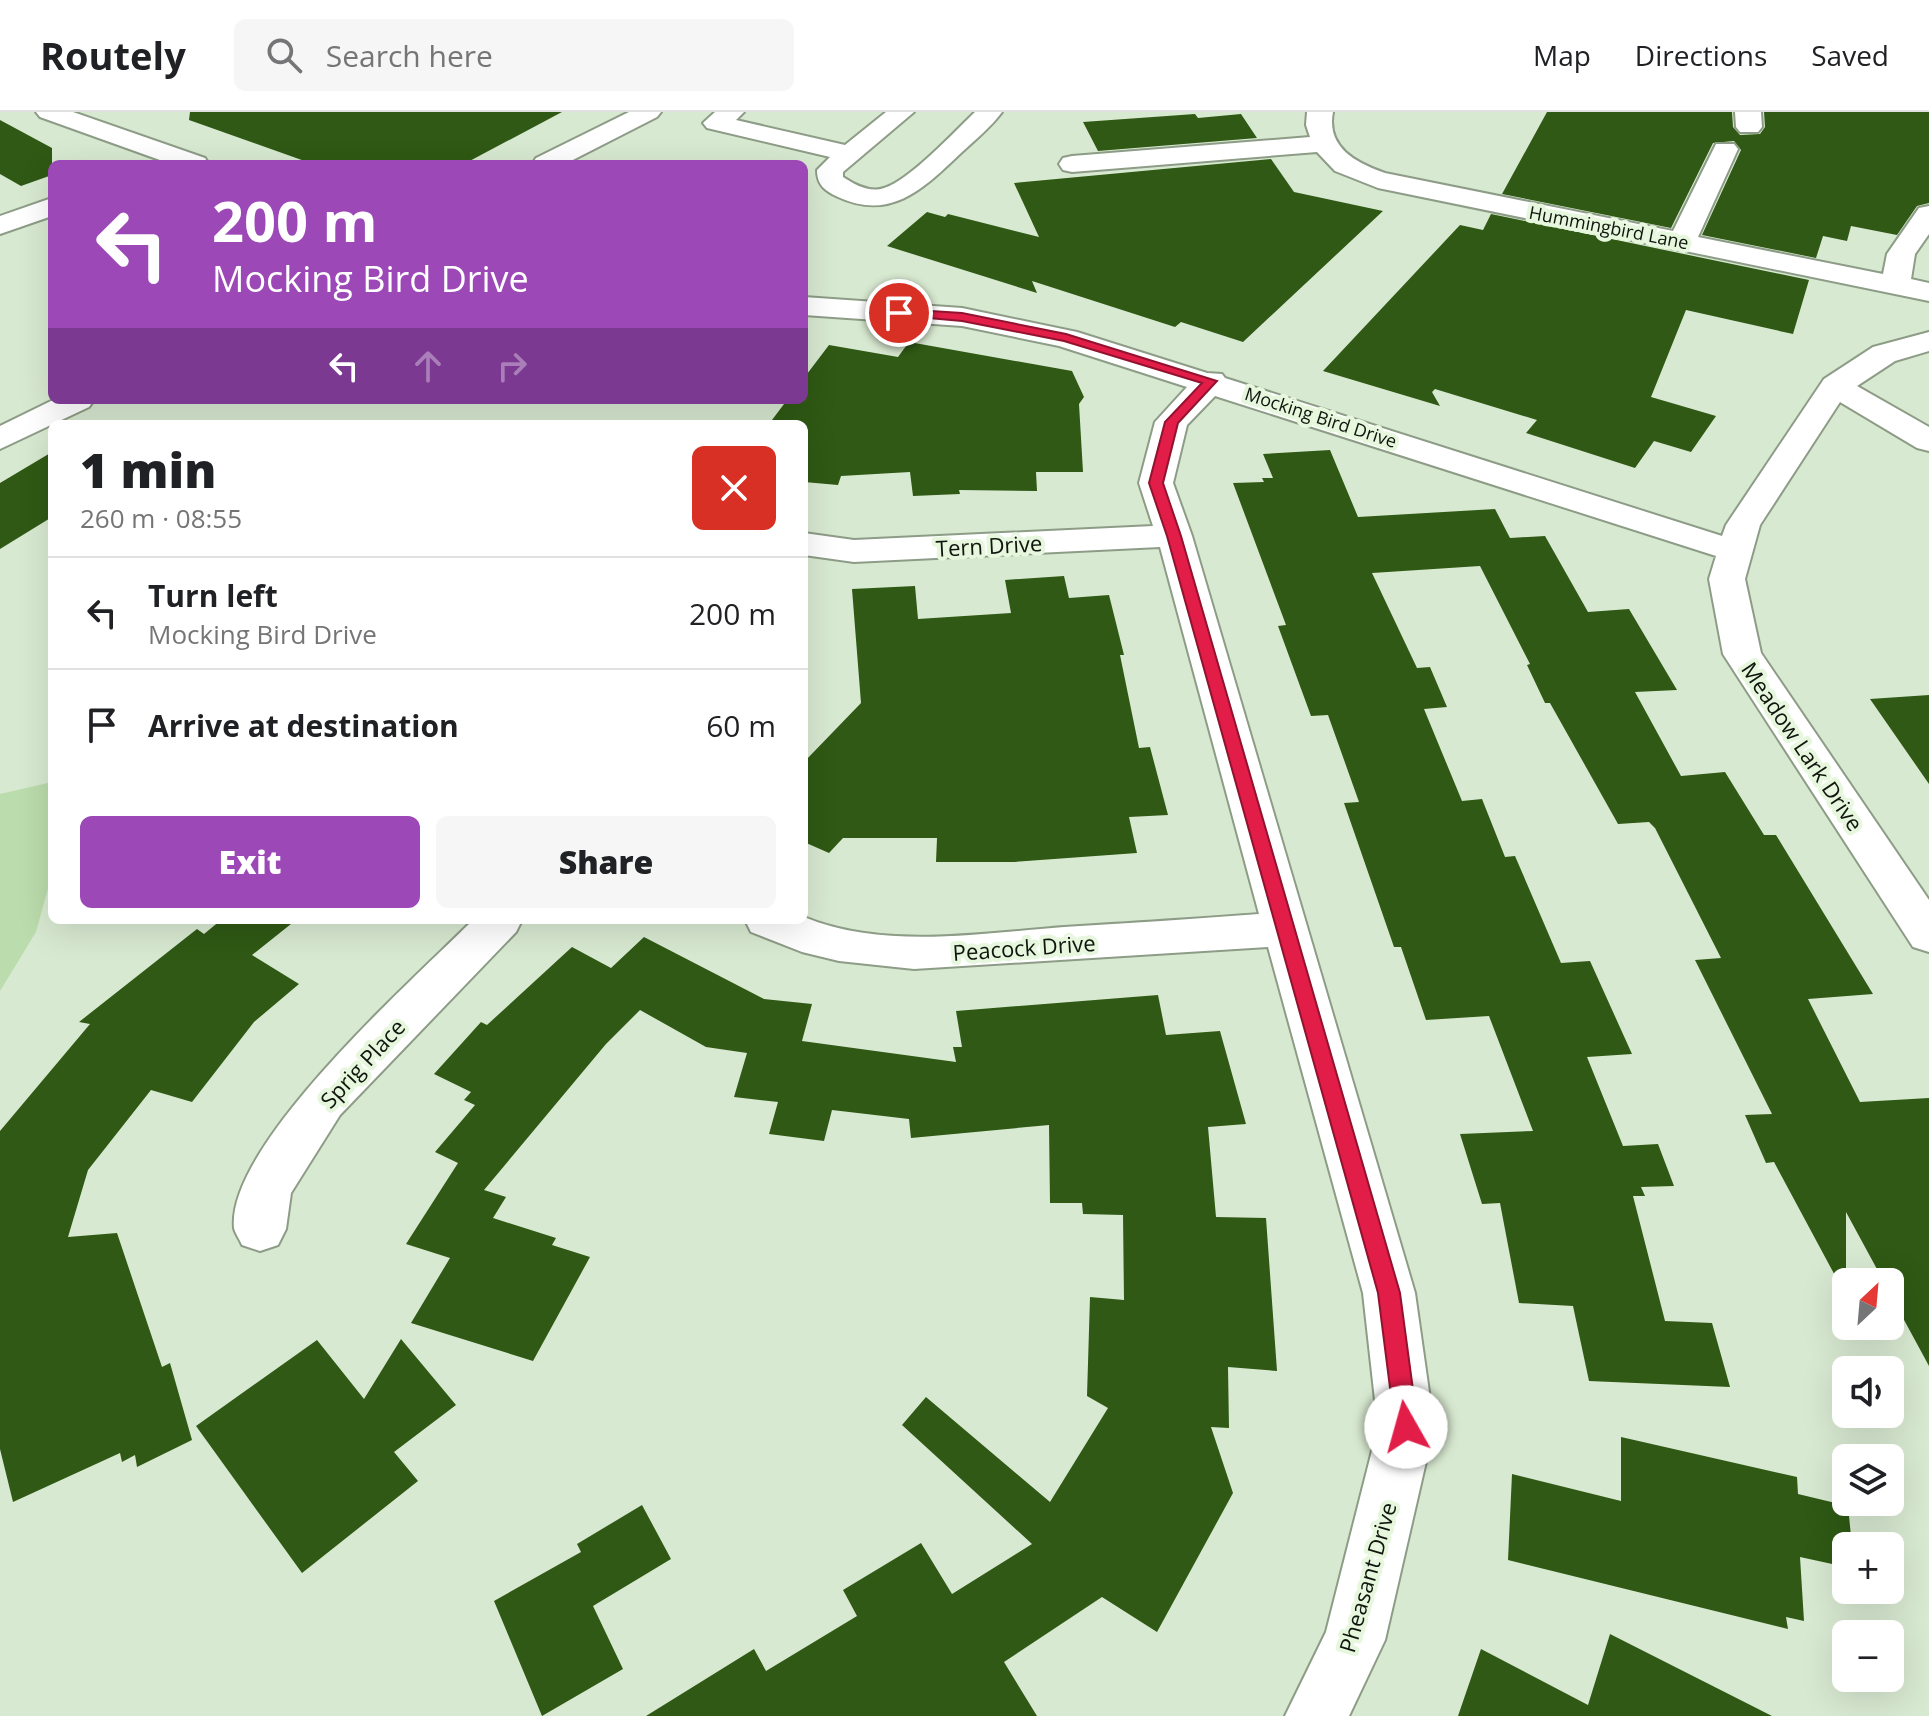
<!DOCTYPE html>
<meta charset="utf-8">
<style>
body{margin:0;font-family:"Open Sans",sans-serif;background:#f6f6f6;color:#202124;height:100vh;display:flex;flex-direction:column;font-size:30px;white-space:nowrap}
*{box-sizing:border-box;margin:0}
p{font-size:26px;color:#757577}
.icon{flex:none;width:44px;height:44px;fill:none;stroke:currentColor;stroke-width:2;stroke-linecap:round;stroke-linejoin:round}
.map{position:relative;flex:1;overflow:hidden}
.sheet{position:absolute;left:48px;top:308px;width:760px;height:504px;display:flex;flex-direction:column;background:#fff;border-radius:12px;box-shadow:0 8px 32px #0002}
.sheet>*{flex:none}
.top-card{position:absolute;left:48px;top:48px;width:760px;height:244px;border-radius:12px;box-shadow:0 8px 32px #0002;background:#9c48b7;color:#fff;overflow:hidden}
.needle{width:52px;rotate:26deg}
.tools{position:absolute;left:1832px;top:1156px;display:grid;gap:16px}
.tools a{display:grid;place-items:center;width:72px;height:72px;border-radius:12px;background:#fff;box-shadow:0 8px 32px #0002;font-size:40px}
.pin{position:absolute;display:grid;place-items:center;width:68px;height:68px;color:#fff;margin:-34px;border:4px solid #fff;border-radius:50%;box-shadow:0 2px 8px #0007}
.me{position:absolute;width:88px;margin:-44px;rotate:353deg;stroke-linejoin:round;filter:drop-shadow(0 0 6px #0008)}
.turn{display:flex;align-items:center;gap:28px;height:168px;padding:0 32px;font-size:36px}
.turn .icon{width:104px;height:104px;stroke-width:2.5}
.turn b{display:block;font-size:56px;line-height:68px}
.lanes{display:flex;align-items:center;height:76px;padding:0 32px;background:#0003;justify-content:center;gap:40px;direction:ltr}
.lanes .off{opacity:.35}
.round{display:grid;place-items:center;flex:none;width:84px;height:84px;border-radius:12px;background:#f6f6f6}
.head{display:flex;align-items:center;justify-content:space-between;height:136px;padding:0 32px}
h1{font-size:48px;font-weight:800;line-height:60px}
.cta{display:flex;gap:16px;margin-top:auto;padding:16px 32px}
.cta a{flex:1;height:92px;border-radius:12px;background:#9c48b7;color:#fff;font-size:32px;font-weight:800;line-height:92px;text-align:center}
.cta a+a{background:#f6f6f6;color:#202124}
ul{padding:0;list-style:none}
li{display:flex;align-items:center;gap:24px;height:112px;padding:0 32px;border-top:2px solid #e0e0e0}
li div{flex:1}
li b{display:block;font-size:30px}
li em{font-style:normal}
header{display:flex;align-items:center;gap:48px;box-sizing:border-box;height:112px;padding:0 40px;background:#fff;border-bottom:2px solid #e0e0e0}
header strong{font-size:38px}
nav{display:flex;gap:44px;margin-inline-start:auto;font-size:28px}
.search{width:560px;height:72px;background:#f6f6f6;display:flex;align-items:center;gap:20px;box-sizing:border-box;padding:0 28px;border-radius:12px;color:#757577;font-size:30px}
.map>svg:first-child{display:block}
.green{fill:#bbdcac}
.building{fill:#2f5914}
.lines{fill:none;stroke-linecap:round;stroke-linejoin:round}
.minor-casing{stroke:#8d9c86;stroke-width:4}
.minor{fill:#fff;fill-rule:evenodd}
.route{fill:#e11d48;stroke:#92132f;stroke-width:2}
.labels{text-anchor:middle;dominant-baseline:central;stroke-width:8;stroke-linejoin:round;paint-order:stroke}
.far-street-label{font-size:18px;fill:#10150d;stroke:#e6f7de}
.street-label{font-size:22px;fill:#10150d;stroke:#e6f7de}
</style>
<header>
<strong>Routely</strong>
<div class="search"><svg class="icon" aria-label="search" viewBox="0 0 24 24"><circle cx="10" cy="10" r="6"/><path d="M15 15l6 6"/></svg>Search here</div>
<nav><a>Map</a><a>Directions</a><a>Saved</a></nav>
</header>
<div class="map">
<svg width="1929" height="1604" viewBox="0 0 1929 1604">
<rect width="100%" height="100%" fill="#d8e9d1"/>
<path class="green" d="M 52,670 L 52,762 L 36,820 L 0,879 L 0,682 Z"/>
<path class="building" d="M 190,0 L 562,0 L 464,52 L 313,52 L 189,8 Z
M 1547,0 L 1732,0 L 1733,15 L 1740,23 L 1760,22 L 1765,15 L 1764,0 L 1929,0 L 1929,91 L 1917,94 L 1897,123 L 1851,114 L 1847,129 L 1823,124 L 1816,146 L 1702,123 L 1741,38 L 1734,29 L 1713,31 L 1671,116 L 1502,82 Z
M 1195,2 L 1198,6 L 1241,2 L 1257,26 L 1098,39 L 1083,10 Z
M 0,8 L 52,36 L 52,63 L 21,74 L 0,62 Z
M 1271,47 L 1294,80 L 1383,99 L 1243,230 L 1181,210 L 1175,215 L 1032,169 L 1037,181 L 887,134 L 927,100 L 945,105 L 948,102 L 1039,125 L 1014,71 Z
M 1491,102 L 1809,168 L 1793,222 L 1686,198 L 1651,285 L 1716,304 L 1691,340 L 1654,329 L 1635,356 L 1526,321 L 1537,308 L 1435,277 L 1432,280 L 1440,294 L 1323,259 L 1460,113 L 1483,118 Z
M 909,230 L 1072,259 L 1084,285 L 1079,292 L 1083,360 L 1036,360 L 1037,379 L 959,378 L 960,382 L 913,384 L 910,360 L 841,364 L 838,373 L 804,370 L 804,312 L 769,312 L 787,288 L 804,288 L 804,266 L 829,233 L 898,245 Z
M 1330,338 L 1358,405 L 1495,397 L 1510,426 L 1545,424 L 1588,500 L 1629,497 L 1677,578 L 1635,580 L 1681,664 L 1725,660 L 1764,723 L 1776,723 L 1873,882 L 1808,887 L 1860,990 L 1929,986 L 1929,1254 L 1890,1182 L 1890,1170 L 1884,1170 L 1846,1100 L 1846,1184 L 1774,1050 L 1766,1051 L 1745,1003 L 1772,1002 L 1695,848 L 1721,846 L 1655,716 L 1649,710 L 1618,712 L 1550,591 L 1545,591 L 1527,553 L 1530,552 L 1480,454 L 1372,461 L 1417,556 L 1430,555 L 1447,595 L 1424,597 L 1462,689 L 1482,687 L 1505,745 L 1515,744 L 1561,851 L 1590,849 L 1632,942 L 1587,945 L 1623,1034 L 1658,1032 L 1674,1074 L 1641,1075 L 1645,1084 L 1633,1084 L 1665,1209 L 1712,1211 L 1730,1275 L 1589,1269 L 1573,1194 L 1519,1191 L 1500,1091 L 1482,1092 L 1460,1022 L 1533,1019 L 1489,904 L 1426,908 L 1401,835 L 1394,835 L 1344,691 L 1359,690 L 1328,603 L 1311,604 L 1278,514 L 1286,513 L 1233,371 L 1264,370 L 1262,366 L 1273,366 L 1263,342 Z
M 52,340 L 52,405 L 0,437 L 0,371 Z
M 1064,464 L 1069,486 L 1109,483 L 1124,543 L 1120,543 L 1139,636 L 1150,635 L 1168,703 L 1129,705 L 1137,741 L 1014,750 L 936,750 L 937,726 L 843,726 L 829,741 L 804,730 L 804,650 L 861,591 L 852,477 L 915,474 L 918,507 L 1011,501 L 1005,468 Z
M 1929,583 L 1929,672 L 1870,587 Z
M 221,808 L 296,808 L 252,843 L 299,872 L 254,910 L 192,990 L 151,978 L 88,1058 L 68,1125 L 117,1121 L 162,1255 L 170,1251 L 192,1328 L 137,1355 L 135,1343 L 122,1350 L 120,1341 L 13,1390 L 0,1337 L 0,1019 L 90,912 L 79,910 L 197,817 L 204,822 Z
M 644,825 L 764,887 L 812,892 L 802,929 L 956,950 L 953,935 L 962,935 L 956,899 L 1158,883 L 1166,923 L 1220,919 L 1246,1012 L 1208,1015 L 1216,1105 L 1266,1106 L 1277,1259 L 1228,1255 L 1229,1316 L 1211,1315 L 1233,1381 L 1157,1520 L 1102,1485 L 1004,1550 L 1037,1604 L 646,1604 L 754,1537 L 766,1559 L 857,1504 L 843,1478 L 921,1431 L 952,1482 L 1032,1432 L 902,1313 L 926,1285 L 1050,1390 L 1108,1296 L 1087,1284 L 1090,1185 L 1124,1188 L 1123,1103 L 1083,1102 L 1082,1091 L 1050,1091 L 1049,1013 L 911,1026 L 909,1007 L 832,998 L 824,1029 L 769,1022 L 778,990 L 734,985 L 747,941 L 706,935 L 640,898 L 606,932 L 484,1078 L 506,1085 L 493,1106 L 556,1126 L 552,1133 L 590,1145 L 533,1249 L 411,1211 L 450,1146 L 406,1132 L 458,1051 L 435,1040 L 475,993 L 464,988 L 471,980 L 434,962 L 481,910 L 487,913 L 572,835 L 611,856 Z
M 401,1227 L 456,1293 L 394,1340 L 418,1369 L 302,1461 L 196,1314 L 317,1228 L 364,1287 Z
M 1621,1325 L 1797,1365 L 1798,1382 L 1848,1394 L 1852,1434 L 1846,1434 L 1846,1455 L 1800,1445 L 1804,1509 L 1786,1505 L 1788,1517 L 1508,1448 L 1512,1362 L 1621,1389 Z
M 642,1393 L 671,1447 L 593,1494 L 623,1557 L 542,1604 L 494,1489 L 581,1440 L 577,1432 Z
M 1610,1522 L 1772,1604 L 1458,1604 L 1481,1537 L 1588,1593 Z"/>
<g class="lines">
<g class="minor-casing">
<path id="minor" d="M 36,0 L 73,0 L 205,46 L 209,52 L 171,52 L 40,5 Z
M 629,0 L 661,0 L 657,5 L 565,52 L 532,52 L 536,46 Z
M 715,0 L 744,0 L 736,8 L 845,33 L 886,0 L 914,0 L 843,60 L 843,65 C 855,73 870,81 884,76 C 909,69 955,19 975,0 L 1002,0 C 991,15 975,28 962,40 C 925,75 892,110 838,85 C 825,79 817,73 817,58 L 830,45 L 707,16 L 703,11 Z
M 1307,0 L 1333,0 C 1326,36 1357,51 1385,61 L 1673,119 L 1716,32 L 1734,32 L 1738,37 L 1698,125 L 1883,162 L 1887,142 L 1919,96 L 1929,94 L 1929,122 L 1915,142 L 1911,167 L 1929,171 L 1929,189 L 1378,76 L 1335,59 L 1317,40 L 1072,60 L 1063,58 L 1059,52 L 1063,46 L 1072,44 L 1310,25 L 1306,13 Z
M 1735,0 L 1761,0 L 1762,15 L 1758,20 L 1740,20 L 1736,15 Z
M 52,86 L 52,104 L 0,122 L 0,104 Z
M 804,185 L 962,196 L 1077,220 L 1207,261 L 1222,262 L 1225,266 L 1722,424 L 1726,413 L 1824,267 L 1873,235 L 1929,220 L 1929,239 L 1895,249 L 1857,274 L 1929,315 L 1929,339 L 1917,336 L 1840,290 L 1760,413 L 1745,467 L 1761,541 L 1929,788 L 1929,840 L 1913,835 L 1723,542 L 1709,467 L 1716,444 L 1215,284 L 1187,313 L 1173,371 L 1192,424 L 1415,1181 L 1434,1315 L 1385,1528 L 1349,1604 L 1285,1604 L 1326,1520 L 1378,1315 L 1363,1181 L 1268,835 L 914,857 L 839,849 L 802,840 L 751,820 L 745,808 L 804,808 L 804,805 C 884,838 981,821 1064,815 C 1129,811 1194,807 1259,802 L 1160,435 L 854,450 L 804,443 L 804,421 L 854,428 L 1153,414 L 1139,371 L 1155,310 L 1187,275 L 1059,234 L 962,214 L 804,203 Z
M 53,288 L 94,288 L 89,295 L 0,337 L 0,314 Z
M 473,808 L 522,808 L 516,820 L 340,1003 L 291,1081 L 286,1117 L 278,1133 L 260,1139 L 242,1133 C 240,1128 235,1121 234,1116 C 226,1033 415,866 473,808 Z"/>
</g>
<use href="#minor" class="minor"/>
</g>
<path class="route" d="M 899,197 L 962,201 L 1066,222 L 1217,269 L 1178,311 L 1163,371 L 1181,424 L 1400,1181 L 1418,1315 L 1414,1323 L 1406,1326 L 1398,1323 L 1395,1315 L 1378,1181 L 1167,424 L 1149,371 L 1165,310 L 1202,271 L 1064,229 L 962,209 L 895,203 L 893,201 Z"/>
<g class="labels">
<g class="far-street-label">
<text transform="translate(1609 115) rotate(11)">Hummingbird Lane</text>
<text transform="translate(1321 305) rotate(18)">Mocking Bird Drive</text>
</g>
<g class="street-label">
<text transform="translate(989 433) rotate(-3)">Tern Drive</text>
<text transform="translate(1803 634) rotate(56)">Meadow Lark Drive</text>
<text transform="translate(1024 835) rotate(-4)">Peacock Drive</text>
<text transform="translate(362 951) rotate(-47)">Sprig Place</text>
<text transform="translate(1367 1465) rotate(-74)">Pheasant Drive</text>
</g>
</g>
</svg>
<div class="tools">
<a><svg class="needle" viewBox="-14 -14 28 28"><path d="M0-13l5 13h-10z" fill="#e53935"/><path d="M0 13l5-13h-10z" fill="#757577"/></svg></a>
<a><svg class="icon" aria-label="sound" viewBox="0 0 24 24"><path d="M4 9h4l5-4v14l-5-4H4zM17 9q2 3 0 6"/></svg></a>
<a><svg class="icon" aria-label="layers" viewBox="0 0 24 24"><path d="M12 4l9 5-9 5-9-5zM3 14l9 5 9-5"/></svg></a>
<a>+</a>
<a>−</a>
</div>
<div class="pin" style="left:899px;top:201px;background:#d93025"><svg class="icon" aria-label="arrive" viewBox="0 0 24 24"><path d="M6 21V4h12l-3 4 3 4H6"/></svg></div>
<svg class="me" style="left:1406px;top:1315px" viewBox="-20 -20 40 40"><circle r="19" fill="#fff"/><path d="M0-13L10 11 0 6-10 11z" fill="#e11d48"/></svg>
<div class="top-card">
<div class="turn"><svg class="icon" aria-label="left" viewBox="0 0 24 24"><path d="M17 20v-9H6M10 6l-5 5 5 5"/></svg><div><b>200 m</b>Mocking Bird Drive</div></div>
<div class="lanes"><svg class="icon" aria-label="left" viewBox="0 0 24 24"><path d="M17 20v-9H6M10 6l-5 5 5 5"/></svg><svg class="icon off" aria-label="ahead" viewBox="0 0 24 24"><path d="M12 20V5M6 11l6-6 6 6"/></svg><svg class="icon off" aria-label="right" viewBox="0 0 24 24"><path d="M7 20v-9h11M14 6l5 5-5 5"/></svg></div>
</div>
<section class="sheet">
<div class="head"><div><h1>1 min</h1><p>260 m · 08:55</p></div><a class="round" style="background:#d93025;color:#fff"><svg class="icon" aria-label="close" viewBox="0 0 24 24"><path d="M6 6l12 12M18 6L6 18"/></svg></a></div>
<ul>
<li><svg class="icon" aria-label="left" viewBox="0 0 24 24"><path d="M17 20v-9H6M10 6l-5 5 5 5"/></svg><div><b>Turn left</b><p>Mocking Bird Drive</p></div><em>200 m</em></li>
<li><svg class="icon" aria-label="arrive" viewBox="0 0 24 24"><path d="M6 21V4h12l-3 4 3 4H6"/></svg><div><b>Arrive at destination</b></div><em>60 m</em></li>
</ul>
<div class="cta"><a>Exit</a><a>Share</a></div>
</section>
</div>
